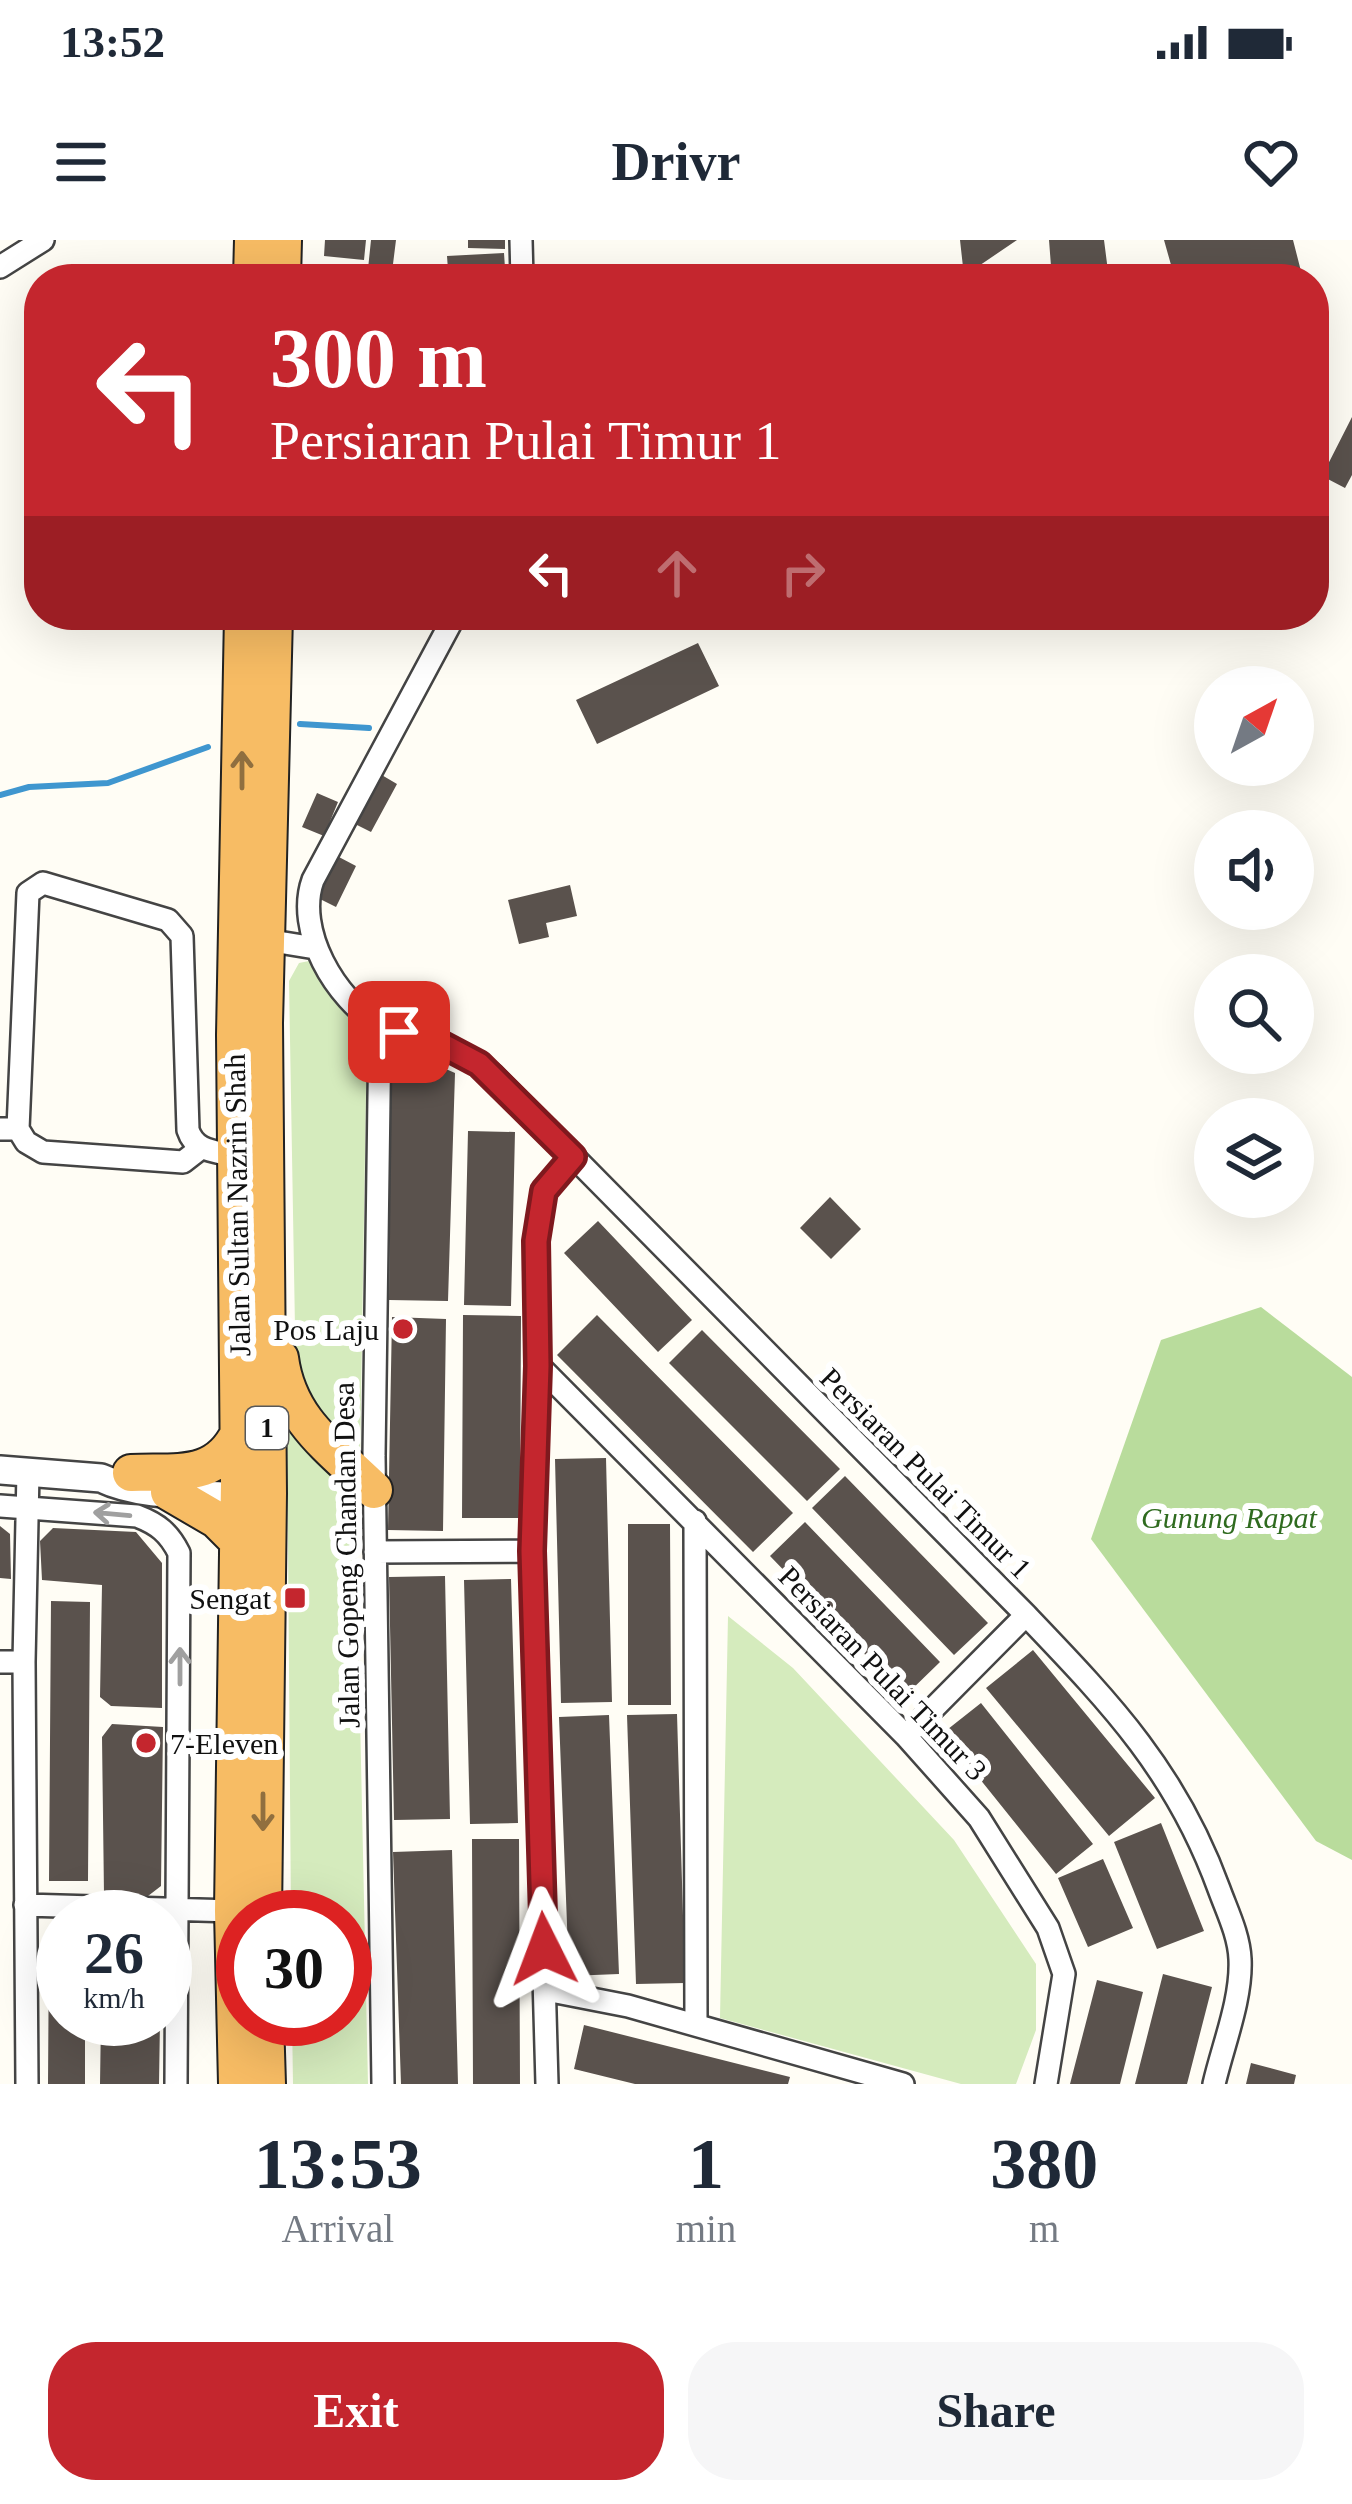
<!DOCTYPE html>
<style>
body{margin:0;font-family:Georgia,serif;background:#f6f6f7;color:#1f2937;height:100vh;display:flex;flex-direction:column;font-size:45px;white-space:nowrap}
*{box-sizing:border-box;margin:0}
p{font-size:39px;color:#747a83}
.icon{flex:none;width:66px;height:66px;fill:none;stroke:currentColor;stroke-width:2;stroke-linecap:round;stroke-linejoin:round}
.map{position:relative;height:1844px;overflow:hidden}
.side{display:flex;flex-direction:column;background:#fff;flex:1}
.side>*{flex:none}
.top-card{position:absolute;left:24px;top:24px;width:1305px;height:366px;border-radius:48px;box-shadow:0 12px 48px #0002;background:#c4262e;color:#fff;overflow:hidden}
.needle{width:78px;rotate:40deg}
.tools{position:absolute;left:1194px;top:426px;display:grid;gap:24px}
.tools a{display:grid;place-items:center;width:120px;height:120px;border-radius:50%;background:#fff;box-shadow:0 12px 48px #0002;font-size:60px}
.speed{position:absolute;left:36px;top:1650px;display:flex;gap:24px;font-size:60px;font-weight:700;text-align:center}
.speed>*{display:grid;place-content:center;width:156px;height:156px;border-radius:50%;background:#fff;box-shadow:0 12px 48px #0002;line-height:1}
.speed small{font-size:30px;font-weight:400}
.speed .limit{border:18px solid #d22;background:#fff;color:#111}
.pin{position:absolute;display:grid;place-items:center;width:102px;height:102px;color:#fff;margin:-51px;border-radius:24px;box-shadow:0 6px 18px #0006}
.me{position:absolute;width:132px;margin:-66px;rotate:357deg;stroke-linejoin:round;filter:drop-shadow(0 0 9px #0008)}
.turn{display:flex;align-items:center;gap:42px;height:252px;padding:0 48px;font-size:54px}
.turn .icon{width:156px;height:156px;stroke-width:2.5}
.turn b{display:block;font-size:84px;line-height:102px}
.lanes{display:flex;align-items:center;height:114px;padding:0 48px;background:#0003;justify-content:center;gap:60px;direction:ltr}
.lanes .off{opacity:.35}
.eta{display:flex;justify-content:space-evenly;align-items:center;height:204px;text-align:center}
.eta b{font-size:72px;font-weight:600;line-height:84px}
.action{display:flex;gap:24px;margin-top:auto;padding:24px 48px}
.action a{flex:1;height:138px;border-radius:48px;background:#c4262e;color:#fff;font-size:48px;font-weight:600;line-height:138px;text-align:center}
.action a+a{background:#f6f6f7;color:#1f2937}
.status{display:flex;justify-content:space-between;align-items:center;height:84px;padding:0 60px;background:#fff;direction:ltr}
.status svg{height:33px;fill:currentColor}
header{display:flex;justify-content:space-between;align-items:center;height:156px;padding:0 48px;background:#fff;font-size:54px;font-weight:600}
.map>svg:first-child{display:block}
.green{fill:#d5ebbd}
.forest{fill:#b9dc9c}
.lines{fill:none;stroke-linecap:round;stroke-linejoin:round}
.stream{stroke:#3f96cf;stroke-width:6}
.building{fill:#5a524d}
.minor-casing{stroke:#444;stroke-width:26}
.tertiary-casing{stroke:#444;stroke-width:32}
.trunk-casing{stroke:#222;stroke-width:40}
.minor{stroke:#fff;stroke-width:21}
.tertiary{stroke:#fff;stroke-width:27}
.trunk{stroke:#f7bc64;stroke-width:36}
.oneway{stroke:#906f3f}
.oneway2{stroke:#a0a0a0}
.route-casing{stroke:#7f191e;stroke-width:30}
.route{stroke:#c4262e;stroke-width:21}
.poi-dot{fill:#c4262e;stroke:#fff;stroke-width:4.5}
.labels{text-anchor:middle;dominant-baseline:central;stroke-width:12;stroke-linejoin:round;paint-order:stroke}
.shield{fill:#fff;stroke:#585858;stroke-width:3}
.shield-label{font-size:27px;font-weight:bold;fill:#111}
.street-label{font-size:30px;fill:#111;stroke:#fff}
.poi-label{font-size:30px;fill:#111;stroke:#fff;text-anchor:end}
.park-label{font-size:30px;font-style:italic;fill:#2f6b1f;stroke:#fff}
</style>
<div class="status"><b>13:52</b><svg viewBox="0 0 49 12"><path d="M0 12V9h3v3zM5 12V6h3v6zM10 12V3h3v9zM15 12V0h3v12zM26 1h20v11H26zM47 4h2v5h-2z"/></svg></div>
<header><svg class="icon" aria-label="menu" viewBox="0 0 24 24"><path d="M4 6h16M4 12h16M4 18h16"/></svg>Drivr<svg class="icon" aria-label="heart" viewBox="0 0 24 24"><path d="M12 20l-8-8c-3-5 5-10 8-4 3-6 11-1 8 4z"/></svg></header>
<div class="map">
<svg width="1352" height="1844" viewBox="0 0 1352 1844">
<rect width="100%" height="100%" fill="#fffdf5"/>
<path class="green" d="M 314,720 L 339,762 L 367,791 L 360,1221 L 296,1146 L 289,741 L 299,723 Z
M 287,1178 L 355,1245 L 368,1844 L 293,1844 L 292,1779 L 345,1779 L 345,1677 L 291,1677 Z
M 728,1376 L 793,1428 L 954,1600 L 1036,1724 L 1036,1790 L 1016,1844 L 961,1844 L 720,1778 Z"/>
<path class="forest" d="M 1261,1067 L 1352,1137 L 1352,1620 L 1316,1601 L 1091,1299 L 1161,1100 Z"/>
<g class="lines">
<path class="stream" d="M 300,484 L 369,488
M 0,555 L 29,547 L 108,543 L 208,507"/>
</g>
<path class="building" d="M 325,0 L 366,0 L 364,20 L 324,16 Z
M 371,0 L 396,0 L 392,32 L 368,29 Z
M 468,0 L 505,0 L 505,9 L 468,8 Z
M 960,0 L 1017,0 L 964,36 Z
M 1049,0 L 1104,0 L 1109,39 L 1052,39 Z
M 1164,0 L 1293,0 L 1303,39 L 1175,39 Z
M 504,13 L 505,28 L 448,30 L 447,16 Z
M 1352,177 L 1352,235 L 1345,248 L 1322,236 Z
M 698,403 L 719,446 L 597,504 L 576,460 Z
M 380,534 L 397,544 L 371,592 L 353,583 Z
M 317,553 L 338,562 L 324,596 L 302,587 Z
M 337,616 L 356,626 L 336,667 L 316,657 Z
M 570,645 L 577,676 L 546,683 L 549,697 L 519,704 L 508,660 Z
M 405,811 L 455,833 L 448,1061 L 389,1060 L 391,820 Z
M 468,891 L 515,892 L 511,1066 L 464,1065 Z
M 830,957 L 861,989 L 831,1019 L 800,988 Z
M 598,981 L 692,1080 L 658,1112 L 564,1013 Z
M 463,1075 L 521,1076 L 520,1278 L 462,1278 Z
M 597,1075 L 793,1273 L 753,1312 L 557,1115 Z
M 392,1077 L 446,1079 L 443,1291 L 388,1290 Z
M 702,1090 L 840,1229 L 807,1261 L 669,1123 Z
M 606,1218 L 612,1462 L 561,1463 L 555,1219 Z
M 845,1236 L 988,1383 L 954,1415 L 812,1268 Z
M 805,1282 L 940,1422 L 905,1456 L 770,1316 Z
M 628,1284 L 670,1284 L 671,1465 L 628,1465 Z
M 0,1286 L 10,1294 L 11,1339 L 0,1338 Z
M 53,1288 L 136,1292 L 162,1323 L 162,1468 L 111,1466 L 100,1457 L 102,1345 L 42,1340 L 40,1301 Z
M 445,1336 L 450,1579 L 394,1580 L 389,1337 Z
M 511,1339 L 518,1583 L 470,1584 L 464,1340 Z
M 51,1361 L 90,1362 L 88,1641 L 49,1641 Z
M 1033,1410 L 1155,1558 L 1109,1596 L 986,1448 Z
M 981,1463 L 1093,1604 L 1056,1634 L 943,1493 Z
M 677,1474 L 685,1743 L 636,1744 L 627,1475 Z
M 609,1475 L 619,1734 L 569,1736 L 559,1477 Z
M 112,1484 L 163,1487 L 161,1646 L 148,1656 L 104,1655 L 102,1497 Z
M 1161,1583 L 1204,1691 L 1157,1709 L 1114,1602 Z
M 472,1599 L 519,1599 L 520,1844 L 473,1844 Z
M 452,1610 L 458,1844 L 401,1844 L 393,1612 Z
M 1103,1619 L 1133,1688 L 1088,1707 L 1058,1638 Z
M 49,1699 L 63,1699 L 63,1779 L 85,1779 L 85,1844 L 48,1844 Z
M 1163,1734 L 1212,1747 L 1187,1844 L 1135,1844 Z
M 1097,1740 L 1143,1752 L 1120,1844 L 1070,1844 Z
M 101,1779 L 160,1779 L 159,1844 L 100,1844 Z
M 584,1785 L 790,1837 L 788,1844 L 635,1844 L 574,1829 Z
M 1251,1823 L 1296,1835 L 1294,1844 L 1246,1844 Z"/>
<g class="lines">
<g class="minor-casing">
<path id="minor" d="M 521,0 L 522,39
M 0,27 L 43,0
M 455,375 L 313,640 C 295,690 335,759 380,785 C 391,791 405,793 417,796 C 446,805 469,816 493,835 L 1026,1375 C 1111,1464 1176,1531 1219,1649 C 1227,1671 1239,1695 1240,1719 C 1242,1759 1223,1805 1214,1844
M 266,700 L 315,708
M 380,786 L 374,1216 L 383,1844
M 0,889 L 18,889 L 28,653 L 43,643 L 168,680 L 182,696 L 188,890 C 195,912 215,911 235,916
M 18,889 L 26,902 L 43,912 L 183,922 L 201,908
M 538,1125 L 906,1496 L 979,1578 L 1048,1688 L 1064,1734 L 1046,1844
M 0,1266 L 137,1276 C 158,1284 169,1293 179,1313 L 176,1844
M 695,1281 L 696,1785
M 375,1312 L 532,1311
M 0,1422 L 24,1422
M 906,1496 L 1026,1375
M 25,1665 L 233,1671
M 546,1750 L 628,1766 L 903,1844
M 27,1844 L 24,1422 L 28,1232
M 547,1844 L 532,1311 L 538,1125 L 536,1001 L 545,951 L 573,917"/>
</g>
<g class="tertiary-casing">
<path id="tertiary" d="M 0,1230 L 101,1238 C 141,1257 195,1254 239,1257"/>
</g>
<g class="trunk-casing">
<path id="trunk" d="M 252,39 L 253,0
M 282,39 L 283,0
M 280,1118 C 288,1180 331,1208 374,1250
M 131,1233 C 177,1231 216,1240 239,1193
M 169,1252 L 217,1280 L 238,1301
M 263,1677 L 268,1253 L 264,783 L 274,375
M 265,1779 L 267,1844
M 237,1844 L 233,1671 L 239,1242 L 235,795 L 243,375"/>
</g>
<use href="#minor" class="minor"/>
<use href="#tertiary" class="tertiary"/>
<use href="#trunk" class="trunk"/>
</g>
<defs><path id="oneway-shaft" d="M-6 0H5M1.5-3L5.5 0L1.5 3" fill="none" stroke-width="1.6" stroke-linecap="round" stroke-linejoin="round" transform="scale(3)"/></defs>
<g class="oneway">
<use href="#oneway-shaft" transform="translate(242 530) rotate(-90)"/>
<use href="#oneway-shaft" transform="translate(263 1572) rotate(90)"/>
</g>
<g class="oneway2">
<use href="#oneway-shaft" transform="translate(112 1274) rotate(-175)"/>
<use href="#oneway-shaft" transform="translate(180 1426) rotate(-90)"/>
</g>
<g class="lines">
<g class="route-casing">
<path id="route" d="M 399,792 L 443,805 L 479,824 L 573,917 L 544,951 L 536,1001 L 538,1126 L 532,1311 L 544,1709"/>
</g>
<use href="#route" class="route"/>
</g>
<g class="poi-dot">
<circle cx="403" cy="1089" r="12"/>
<rect x="283" y="1346" width="24" height="24" rx="6"/>
<circle cx="146" cy="1503" r="12"/>
</g>
<g class="labels">
<rect class="shield" x="246" y="1167" width="42" height="42" rx="9"/>
<g class="shield-label">
<text x="267" y="1188">1</text>
</g>
<g class="street-label">
<text transform="translate(237 965) rotate(-91)">Jalan Sultan Nazrin Shah</text>
<text transform="translate(926 1233) rotate(45)">Persiaran Pulai Timur 1</text>
<text transform="translate(346 1315) rotate(-91)">Jalan Gopeng Chandan Desa</text>
<text transform="translate(883 1433) rotate(46)">Persiaran Pulai Timur 3</text>
</g>
<g class="poi-label">
<text x="379" y="1089">Pos Laju</text>
<text x="271" y="1358">Sengat</text>
<text x="170" y="1503" text-anchor="start">7-Eleven</text>
</g>
<g class="park-label">
<text x="1229" y="1277">Gunung Rapat</text>
</g>
</g>
</svg>
<div class="tools">
<a><svg class="needle" viewBox="-14 -14 28 28"><path d="M0-13l5 13h-10z" fill="#e53935"/><path d="M0 13l5-13h-10z" fill="#747a83"/></svg></a>
<a><svg class="icon" aria-label="sound" viewBox="0 0 24 24"><path d="M4 9h4l5-4v14l-5-4H4zM17 9q2 3 0 6"/></svg></a>
<a><svg class="icon" aria-label="search" viewBox="0 0 24 24"><circle cx="10" cy="10" r="6"/><path d="M15 15l6 6"/></svg></a>
<a><svg class="icon" aria-label="layers" viewBox="0 0 24 24"><path d="M12 4l9 5-9 5-9-5zM3 14l9 5 9-5"/></svg></a>
</div>
<div class="speed"><div>26<small>km/h</small></div><div class="limit">30</div></div>
<div class="pin" style="left:399px;top:792px;background:#d93025"><svg class="icon" aria-label="arrive" viewBox="0 0 24 24"><path d="M6 21V4h12l-3 4 3 4H6"/></svg></div>
<svg class="me" style="left:544px;top:1709px" viewBox="-20 -20 40 40"><path d="M0-17L14 15 0 8-14 15z" fill="#c4262e" stroke="#fff" stroke-width="4"/></svg>
<div class="top-card">
<div class="turn"><svg class="icon" aria-label="left" viewBox="0 0 24 24"><path d="M17 20v-9H6M10 6l-5 5 5 5"/></svg><div><b>300 m</b>Persiaran Pulai Timur 1</div></div>
<div class="lanes"><svg class="icon" aria-label="left" viewBox="0 0 24 24"><path d="M17 20v-9H6M10 6l-5 5 5 5"/></svg><svg class="icon off" aria-label="ahead" viewBox="0 0 24 24"><path d="M12 20V5M6 11l6-6 6 6"/></svg><svg class="icon off" aria-label="right" viewBox="0 0 24 24"><path d="M7 20v-9h11M14 6l5 5-5 5"/></svg></div>
</div>
</div>
<section class="side">
<div class="eta">
<div><b>13:53</b><p>Arrival</p></div>
<div><b>1</b><p>min</p></div>
<div><b>380</b><p>m</p></div>
</div>
<div class="action"><a>Exit</a><a>Share</a></div>
</section>
